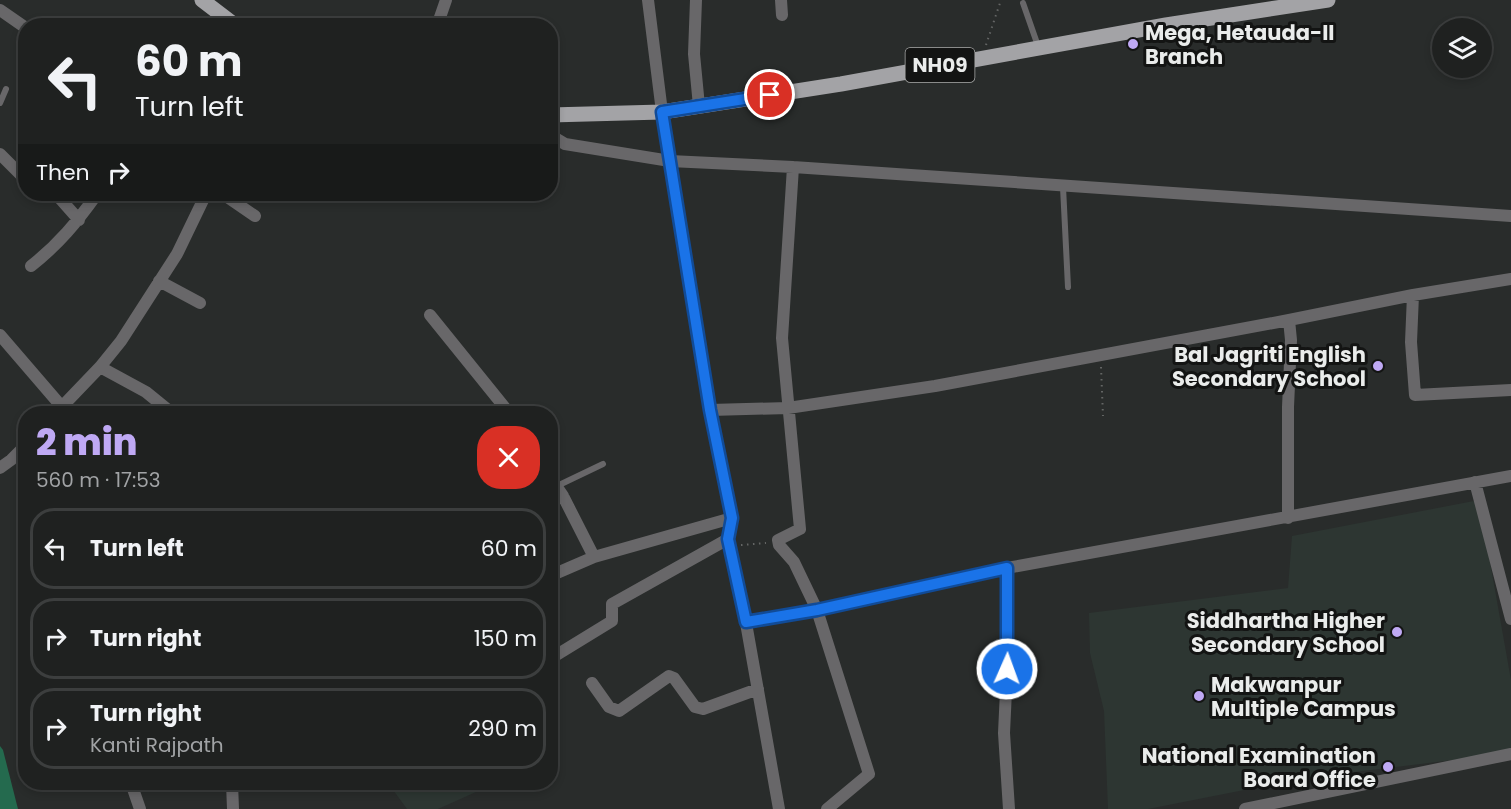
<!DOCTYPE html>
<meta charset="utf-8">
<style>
body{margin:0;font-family:Poppins,sans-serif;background:#272929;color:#f1f3f6;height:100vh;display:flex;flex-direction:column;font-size:22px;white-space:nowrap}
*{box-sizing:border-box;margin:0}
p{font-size:20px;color:#a1a3a5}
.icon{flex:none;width:33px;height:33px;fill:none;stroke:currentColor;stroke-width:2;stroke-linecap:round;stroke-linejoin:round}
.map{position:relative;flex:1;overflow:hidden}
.sheet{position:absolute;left:18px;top:406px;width:540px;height:384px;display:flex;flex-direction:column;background:#1f2120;border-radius:24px;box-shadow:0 3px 9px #0003,0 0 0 2px #3c3e3e}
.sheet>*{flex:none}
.guide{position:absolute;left:18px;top:18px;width:540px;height:183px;border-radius:24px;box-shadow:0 3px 9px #0003,0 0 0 2px #3c3e3e;background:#1f2120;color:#f1f3f6;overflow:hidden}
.tools{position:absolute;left:1432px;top:18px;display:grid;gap:12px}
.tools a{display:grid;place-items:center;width:60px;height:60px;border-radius:50%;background:#1f2120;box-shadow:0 3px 9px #0003,0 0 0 2px #3c3e3e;font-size:30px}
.pin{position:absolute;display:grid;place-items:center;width:51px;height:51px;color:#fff;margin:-26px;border:3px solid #fff;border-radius:50%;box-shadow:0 2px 6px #0007}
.me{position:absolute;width:66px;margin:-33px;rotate:2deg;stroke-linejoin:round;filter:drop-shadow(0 0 4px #0008)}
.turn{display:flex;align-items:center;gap:21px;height:126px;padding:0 18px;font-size:27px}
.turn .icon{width:78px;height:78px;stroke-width:2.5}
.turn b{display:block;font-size:42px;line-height:51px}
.then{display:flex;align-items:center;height:57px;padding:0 18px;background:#0003;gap:12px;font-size:22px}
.round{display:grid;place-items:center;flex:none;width:63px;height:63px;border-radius:24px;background:#272929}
.summary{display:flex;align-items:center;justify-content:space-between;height:102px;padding:0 18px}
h1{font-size:36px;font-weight:800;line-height:45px;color:#bfa9f4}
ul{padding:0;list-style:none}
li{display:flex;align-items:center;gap:18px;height:81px;margin:0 12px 9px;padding:0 6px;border:3px solid #3c3e3e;border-radius:24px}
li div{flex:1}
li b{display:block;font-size:22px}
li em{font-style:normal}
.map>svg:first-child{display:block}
.built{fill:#2d3632}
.forest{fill:#246a4e}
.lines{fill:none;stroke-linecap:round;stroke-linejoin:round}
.path{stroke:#646665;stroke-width:2;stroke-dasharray:1.5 4.5;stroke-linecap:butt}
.lane{stroke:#686769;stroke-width:6}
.street{stroke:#686769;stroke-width:12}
.primary{stroke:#a3a3a6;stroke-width:15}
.route-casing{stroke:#114b97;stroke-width:15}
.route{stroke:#1a73e8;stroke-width:10}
.poi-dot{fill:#bfa9f4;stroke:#131413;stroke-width:2}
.labels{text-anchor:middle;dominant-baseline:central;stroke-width:6;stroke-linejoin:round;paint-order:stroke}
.shield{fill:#131413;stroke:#aaabaa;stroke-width:1.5}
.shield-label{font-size:20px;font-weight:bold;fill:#eaeceb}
.poi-label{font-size:21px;font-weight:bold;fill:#eaeceb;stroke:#131413;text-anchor:end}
</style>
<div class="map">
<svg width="1511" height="809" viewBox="0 0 1511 809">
<rect width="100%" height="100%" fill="#292c2b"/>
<path class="built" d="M 1479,500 L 1511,680 L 1511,753 L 1305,778 L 1148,809 L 1108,809 L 1104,711 L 1090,653 L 1089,613 L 1288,588 L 1292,536 Z
M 388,783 L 496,783 L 438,809 L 407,809 Z"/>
<path class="forest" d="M 0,746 L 3,750 L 18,809 L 0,809 Z"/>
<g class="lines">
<path class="path" d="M 986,45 L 1001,0
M 1101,367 L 1103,416
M 741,545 L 766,543"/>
<path class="lane" d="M 1023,3 L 1038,46
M 0,103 L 6,89
M 1063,187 L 1068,287
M 557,486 L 603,464"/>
<path class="street" d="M 648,0 L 662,112 L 710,410 L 732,518 L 728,539 L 746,623 L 779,809
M 696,0 L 694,54 L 699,106
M 781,0 L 782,15
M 0,10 L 26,28
M 437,26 L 446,0
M 550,135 L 565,144 L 670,161 L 793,167 L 1511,216
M 0,154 L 26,180
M 793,167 L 782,338 L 800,529 L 778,540 L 779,545 L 794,562 L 817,610 L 869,774 L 827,809
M 56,194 L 79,220
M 223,194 L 255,216
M 31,266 C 59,244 77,222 97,194
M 159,281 L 200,303
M 1413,295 L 1411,342 L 1415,395 L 1511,390
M 430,315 L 510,414
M 0,335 L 68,414
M 100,367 L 146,392 L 173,414
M 710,410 L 788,408 L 935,386 L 1289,320 L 1413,295 L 1511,279
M 55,414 L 100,367 L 121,341 L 177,254 L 206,194
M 0,468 L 11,460 L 26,445
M 550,477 L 563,496
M 1475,482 L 1511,619
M 550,502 L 563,496 L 594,557
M 1288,518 L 1288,407 L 1291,340 L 1289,320
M 1007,568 L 1008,648 L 1004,733 L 1009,809
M 550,576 L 594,557 L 732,518
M 746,623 L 817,610 L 1007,568 L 1511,476
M 550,659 L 612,621 L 612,604 L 728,539
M 592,683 L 609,707 L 619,711 L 669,676 L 674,678 L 695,707 L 703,709 L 758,689
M 131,783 L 140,809
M 232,783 L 233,809
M 1245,809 L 1511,754"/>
<path class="primary" d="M 202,0 L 236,26
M 550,115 L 662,112 L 841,84 L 1166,25 L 1328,0"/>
</g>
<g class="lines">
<g class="route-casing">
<path id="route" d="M 770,95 L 662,112 L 710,410 L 732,518 L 728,539 L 746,622 L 817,610 L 1007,568 L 1007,669"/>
</g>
<use href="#route" class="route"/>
</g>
<g class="poi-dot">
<circle cx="1133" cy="44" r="6"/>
<circle cx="1378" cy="366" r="6"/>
<circle cx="1397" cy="632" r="6"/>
<circle cx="1199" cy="696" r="6"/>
<circle cx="1388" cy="767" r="6"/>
</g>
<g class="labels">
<rect class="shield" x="905.5" y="48" width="69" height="34" rx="4.5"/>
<g class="shield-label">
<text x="940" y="65">NH09</text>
</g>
<g class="poi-label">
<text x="1145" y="32" text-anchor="start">Mega, Hetauda-II<tspan x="1145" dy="24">Branch</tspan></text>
<text x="1366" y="354">Bal Jagriti English<tspan x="1366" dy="24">Secondary School</tspan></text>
<text x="1385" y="620">Siddhartha Higher<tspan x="1385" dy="24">Secondary School</tspan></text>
<text x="1211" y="684" text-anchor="start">Makwanpur<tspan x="1211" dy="24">Multiple Campus</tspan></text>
<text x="1376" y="755">National Examination<tspan x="1376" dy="24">Board Office</tspan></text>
</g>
</g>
</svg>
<div class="tools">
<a><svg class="icon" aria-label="layers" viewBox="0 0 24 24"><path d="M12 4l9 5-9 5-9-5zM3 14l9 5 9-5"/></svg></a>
</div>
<div class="pin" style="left:770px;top:95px;background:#d93025"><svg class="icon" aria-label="arrive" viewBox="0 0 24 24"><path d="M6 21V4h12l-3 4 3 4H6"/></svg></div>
<svg class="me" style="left:1007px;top:669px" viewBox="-20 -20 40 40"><circle r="17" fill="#1a73e8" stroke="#fff" stroke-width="3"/><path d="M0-11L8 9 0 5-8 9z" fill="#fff"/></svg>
<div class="guide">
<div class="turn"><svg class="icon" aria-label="left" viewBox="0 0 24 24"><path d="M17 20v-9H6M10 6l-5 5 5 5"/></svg><div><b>60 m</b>Turn left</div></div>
<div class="then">Then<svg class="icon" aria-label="right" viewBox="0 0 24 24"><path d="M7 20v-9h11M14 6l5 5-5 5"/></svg></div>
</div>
<section class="sheet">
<div class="summary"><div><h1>2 min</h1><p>560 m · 17:53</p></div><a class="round" style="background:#d93025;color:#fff"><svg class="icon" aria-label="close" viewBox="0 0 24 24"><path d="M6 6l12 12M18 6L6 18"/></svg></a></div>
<ul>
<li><svg class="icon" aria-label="left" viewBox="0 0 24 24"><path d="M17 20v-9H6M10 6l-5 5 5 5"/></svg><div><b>Turn left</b></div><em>60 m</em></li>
<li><svg class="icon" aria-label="right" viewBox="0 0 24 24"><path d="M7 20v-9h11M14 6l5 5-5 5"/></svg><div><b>Turn right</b></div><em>150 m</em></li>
<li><svg class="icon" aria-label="right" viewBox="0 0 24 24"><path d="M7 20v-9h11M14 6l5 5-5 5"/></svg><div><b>Turn right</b><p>Kanti Rajpath</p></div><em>290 m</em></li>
</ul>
</section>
</div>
